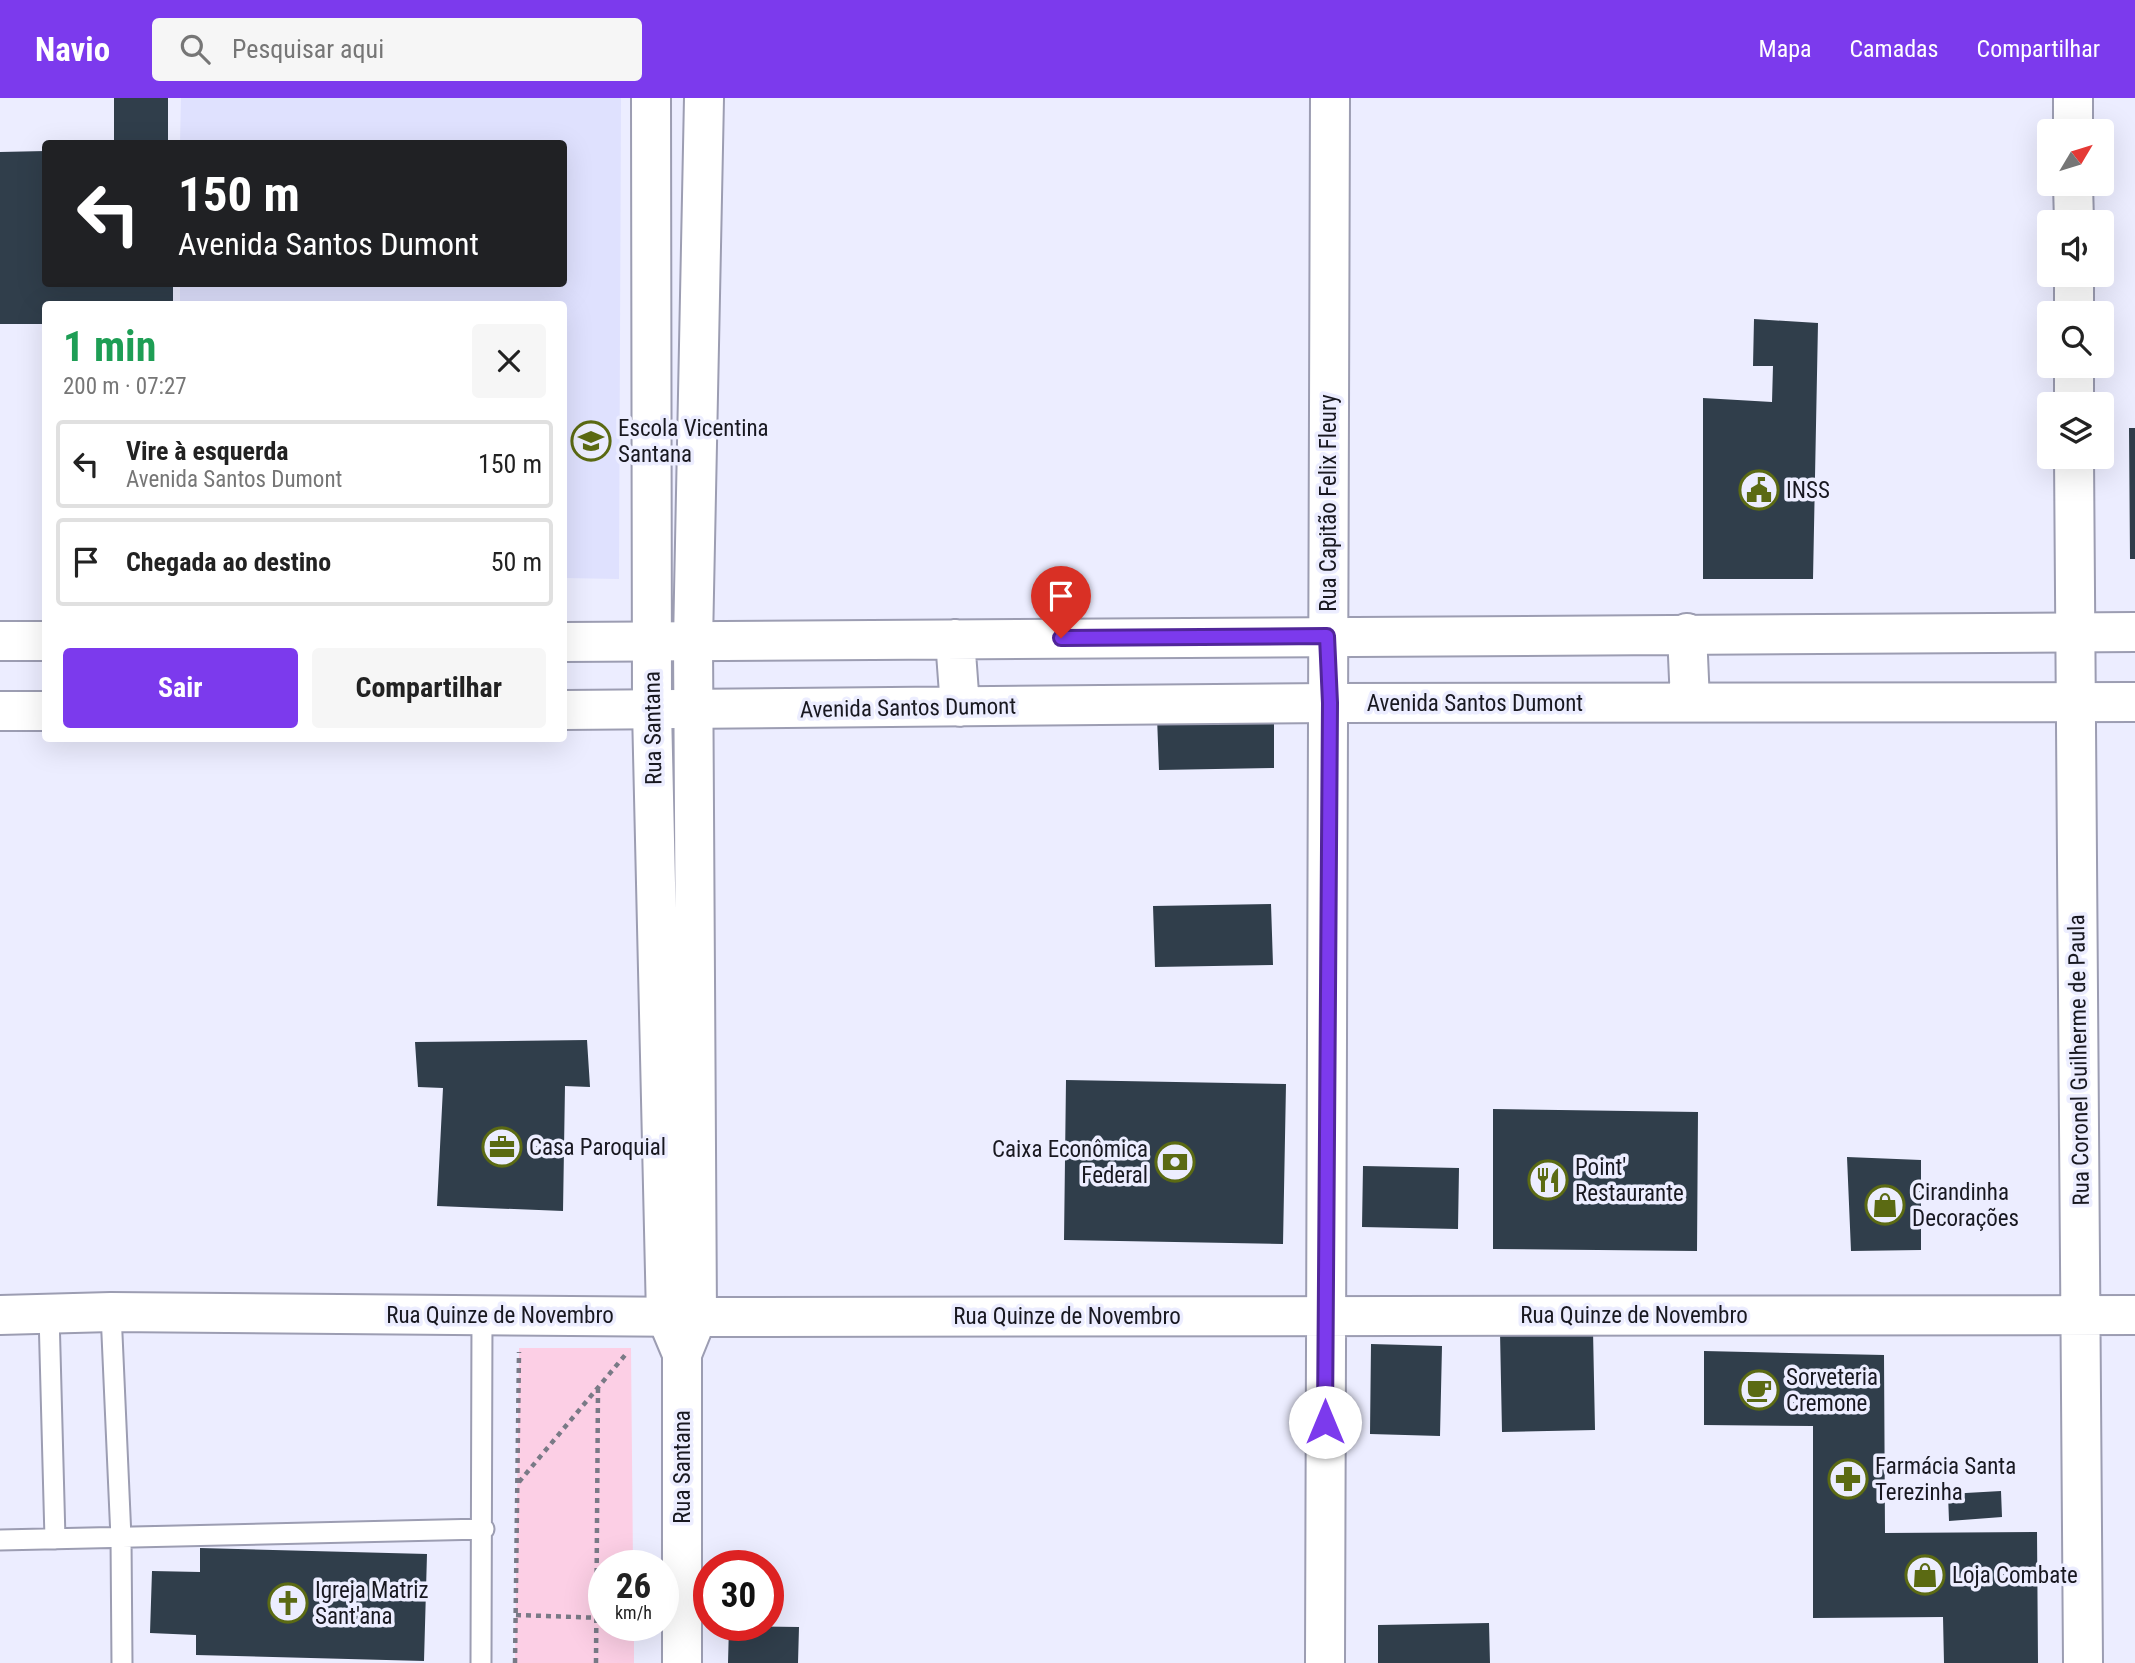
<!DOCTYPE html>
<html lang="pt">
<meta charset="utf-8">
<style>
body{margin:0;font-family:"Roboto Condensed",sans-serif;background:#f6f6f6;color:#222;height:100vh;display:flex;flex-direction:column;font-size:26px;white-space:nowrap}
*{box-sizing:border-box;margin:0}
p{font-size:23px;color:#767676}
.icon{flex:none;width:38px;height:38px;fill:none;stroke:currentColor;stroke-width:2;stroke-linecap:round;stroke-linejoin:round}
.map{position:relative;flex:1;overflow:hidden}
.panel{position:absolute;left:42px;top:203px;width:525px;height:441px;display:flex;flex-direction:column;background:#fff;border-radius:7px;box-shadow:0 7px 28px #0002}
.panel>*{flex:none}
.hud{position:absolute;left:42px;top:42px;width:525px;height:147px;border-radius:7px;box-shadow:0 7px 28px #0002;background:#202124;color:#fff;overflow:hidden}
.needle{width:46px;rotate:52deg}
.buttons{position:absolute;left:2037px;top:21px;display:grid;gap:14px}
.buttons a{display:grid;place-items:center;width:77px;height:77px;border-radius:7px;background:#fff;box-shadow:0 7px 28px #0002;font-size:35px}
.speed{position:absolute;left:588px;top:1452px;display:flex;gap:14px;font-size:35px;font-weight:700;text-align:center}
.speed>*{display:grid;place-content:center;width:91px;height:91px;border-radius:50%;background:#fff;box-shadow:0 7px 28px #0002;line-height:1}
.speed small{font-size:18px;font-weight:400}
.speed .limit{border:10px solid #d22;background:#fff;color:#111}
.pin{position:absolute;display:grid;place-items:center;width:60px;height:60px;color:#fff;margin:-72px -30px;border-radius:50% 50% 50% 0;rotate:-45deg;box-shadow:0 0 7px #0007}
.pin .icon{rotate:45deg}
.me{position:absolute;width:77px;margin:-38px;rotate:0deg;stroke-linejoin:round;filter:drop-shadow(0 0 5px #0008)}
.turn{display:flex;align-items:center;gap:24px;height:147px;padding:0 21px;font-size:32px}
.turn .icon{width:91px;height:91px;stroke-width:2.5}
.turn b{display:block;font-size:49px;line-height:60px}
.round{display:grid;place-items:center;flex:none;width:74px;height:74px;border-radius:7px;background:#f6f6f6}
.overview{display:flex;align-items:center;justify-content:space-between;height:119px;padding:0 21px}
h1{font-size:42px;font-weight:700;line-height:52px;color:#1e9e55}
.button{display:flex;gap:14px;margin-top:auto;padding:14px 21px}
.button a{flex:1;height:80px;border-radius:7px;background:#7c3aed;color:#fff;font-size:28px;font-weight:700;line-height:80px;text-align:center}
.button a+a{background:#f6f6f6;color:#222}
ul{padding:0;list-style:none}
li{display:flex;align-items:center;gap:21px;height:88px;margin:0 14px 10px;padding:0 7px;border:4px solid #e0e0e0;border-radius:7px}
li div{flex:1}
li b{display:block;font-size:26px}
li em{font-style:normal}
header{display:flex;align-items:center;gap:42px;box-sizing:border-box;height:98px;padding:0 35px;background:#7c3aed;color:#fff}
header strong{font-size:33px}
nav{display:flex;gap:38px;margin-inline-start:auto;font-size:24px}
.search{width:490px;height:63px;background:#f6f6f6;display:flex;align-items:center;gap:18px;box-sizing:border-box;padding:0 24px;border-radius:7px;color:#767676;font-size:26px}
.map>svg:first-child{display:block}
.built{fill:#dfe1fe}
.green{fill:#fccfe5}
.building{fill:#303e4b}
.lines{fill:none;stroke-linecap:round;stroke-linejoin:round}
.service-casing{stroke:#9c9db2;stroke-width:23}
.minor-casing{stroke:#9c9db2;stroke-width:42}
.tertiary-casing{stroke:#9c9db2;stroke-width:42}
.secondary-casing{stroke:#9c9db2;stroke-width:42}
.path{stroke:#797a86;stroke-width:4.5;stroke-dasharray:5 5;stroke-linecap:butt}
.service{stroke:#fff;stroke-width:19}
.minor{stroke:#fff;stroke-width:38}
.tertiary{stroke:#fff;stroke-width:38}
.secondary{stroke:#fff;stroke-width:38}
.route-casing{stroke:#51269a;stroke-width:18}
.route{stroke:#7c3aed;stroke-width:12}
.labels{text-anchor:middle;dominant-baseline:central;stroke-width:7;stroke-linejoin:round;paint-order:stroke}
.poi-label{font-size:23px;fill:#181820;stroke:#ecedff;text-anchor:start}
.street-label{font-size:23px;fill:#181820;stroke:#ecedff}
</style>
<header>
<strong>Navio</strong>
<div class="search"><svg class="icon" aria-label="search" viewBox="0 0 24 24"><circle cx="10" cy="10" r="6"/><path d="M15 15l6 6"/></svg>Pesquisar aqui</div>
<nav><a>Mapa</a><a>Camadas</a><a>Compartilhar</a></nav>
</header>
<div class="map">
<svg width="2135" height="1565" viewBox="0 0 2135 1565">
<rect width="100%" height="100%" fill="#ecedff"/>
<path class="built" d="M 181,0 L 621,0 L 619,481 L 564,480 L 564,206 L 180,206 L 180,186 L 564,186 L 564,46 L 180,45 Z"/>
<path class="green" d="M 519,1250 L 631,1250 L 633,1468 L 604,1468 L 604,1528 L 634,1528 L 634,1565 L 515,1565 Z"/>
<path class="building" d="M 114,0 L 168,0 L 168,46 L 114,46 Z
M 46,53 L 46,186 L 173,186 L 173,206 L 46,206 L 46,226 L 0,226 L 0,54 Z
M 1754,221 L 1818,225 L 1813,481 L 1703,481 L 1703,300 L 1772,304 L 1773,268 L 1753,268 Z
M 2129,330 L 2135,330 L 2135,461 L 2130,461 Z
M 1274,618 L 1274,670 L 1159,672 L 1157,619 Z
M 1271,806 L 1273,867 L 1155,869 L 1153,808 Z
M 587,942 L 590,989 L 565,988 L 563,1113 L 437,1108 L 443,990 L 418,989 L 415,944 Z
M 1066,982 L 1286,986 L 1283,1146 L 1064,1142 Z
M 1493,1011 L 1698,1014 L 1697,1153 L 1493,1151 Z
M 1847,1059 L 1921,1062 L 1921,1152 L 1851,1153 Z
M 1363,1068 L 1459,1070 L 1458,1131 L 1362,1129 Z
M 1593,1232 L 1595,1332 L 1502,1334 L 1500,1234 Z
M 1371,1246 L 1442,1248 L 1440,1338 L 1370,1336 Z
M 1704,1253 L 1884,1257 L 1885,1435 L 2037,1434 L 2038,1565 L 1944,1565 L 1943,1519 L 1813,1520 L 1813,1328 L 1704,1327 Z
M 2001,1393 L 2002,1419 L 1949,1423 L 1948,1396 Z
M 200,1450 L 427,1456 L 424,1563 L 196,1557 L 196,1537 L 150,1535 L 152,1473 L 200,1474 Z
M 1489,1525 L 1490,1565 L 1378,1565 L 1378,1527 Z
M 729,1528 L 799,1529 L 798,1565 L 728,1565 Z"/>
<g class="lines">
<g class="service-casing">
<path id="service" d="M 111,1214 L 121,1440 L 122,1565
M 49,1216 L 55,1441
M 0,1442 L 484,1431
M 481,1565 L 482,1217"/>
</g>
<g class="minor-casing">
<path id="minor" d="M 2073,0 L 2073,33
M 2073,86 L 2074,124
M 2074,177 L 2074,215
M 2074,268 L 2074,306
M 2074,359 L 2083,1565
M 0,1217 L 111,1214 L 697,1219 L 2135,1217
M 1325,1565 L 1330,0"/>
</g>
<g class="tertiary-casing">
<path id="tertiary" d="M 651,0 L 652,612 L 666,1218 L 682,1256
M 682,1565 L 682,1256 L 697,1219 L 693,544 L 704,0"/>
</g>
<g class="secondary-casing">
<path id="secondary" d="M 1687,535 L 1690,604
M 955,541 L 960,609
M 0,543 L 46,543
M 564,544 L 2135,534
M 564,612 L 1330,605 L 2135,604
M 0,613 L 46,613"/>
</g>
<path class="path" d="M 519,1384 L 626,1256
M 516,1517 L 604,1520
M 515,1565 L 519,1254
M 596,1565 L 598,1290"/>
<use href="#service" class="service"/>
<use href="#minor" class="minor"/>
<use href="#tertiary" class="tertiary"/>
<use href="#secondary" class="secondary"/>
</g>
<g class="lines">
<g class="route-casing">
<path id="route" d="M 1061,540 L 1327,538 L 1330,605 L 1325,1324"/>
</g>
<use href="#route" class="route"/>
</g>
<defs>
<g id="school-ring" transform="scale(2.0125)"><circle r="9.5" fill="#ecedff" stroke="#5b6a13" stroke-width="1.5"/><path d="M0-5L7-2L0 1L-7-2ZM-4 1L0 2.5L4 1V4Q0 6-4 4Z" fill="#5b6a13"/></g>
<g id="civic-ring" transform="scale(2.0125)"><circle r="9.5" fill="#ecedff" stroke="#5b6a13" stroke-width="1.5"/><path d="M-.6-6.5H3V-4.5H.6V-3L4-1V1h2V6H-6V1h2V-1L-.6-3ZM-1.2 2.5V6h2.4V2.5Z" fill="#5b6a13"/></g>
<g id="office-ring" transform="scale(2.0125)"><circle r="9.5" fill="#ecedff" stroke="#5b6a13" stroke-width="1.5"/><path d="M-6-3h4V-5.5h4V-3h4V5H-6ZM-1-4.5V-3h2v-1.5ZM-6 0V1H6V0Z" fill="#5b6a13"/></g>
<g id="bank-ring" transform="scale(2.0125)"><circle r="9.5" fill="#ecedff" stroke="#5b6a13" stroke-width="1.5"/><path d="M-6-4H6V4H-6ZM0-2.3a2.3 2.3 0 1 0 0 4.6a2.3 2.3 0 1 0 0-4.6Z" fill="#5b6a13"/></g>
<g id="restaurant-ring" transform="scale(2.0125)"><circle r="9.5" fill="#ecedff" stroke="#5b6a13" stroke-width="1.5"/><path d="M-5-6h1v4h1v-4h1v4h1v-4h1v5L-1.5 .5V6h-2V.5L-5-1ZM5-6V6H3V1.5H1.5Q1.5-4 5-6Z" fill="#5b6a13"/></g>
<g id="shop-ring" transform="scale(2.0125)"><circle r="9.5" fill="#ecedff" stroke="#5b6a13" stroke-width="1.5"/><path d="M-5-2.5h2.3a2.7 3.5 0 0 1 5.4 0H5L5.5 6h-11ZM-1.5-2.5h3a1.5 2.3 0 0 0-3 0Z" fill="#5b6a13"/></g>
<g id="cafe-ring" transform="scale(2.0125)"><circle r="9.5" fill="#ecedff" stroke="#5b6a13" stroke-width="1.5"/><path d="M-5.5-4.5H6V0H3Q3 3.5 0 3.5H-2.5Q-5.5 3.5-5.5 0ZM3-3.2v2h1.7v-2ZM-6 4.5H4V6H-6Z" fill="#5b6a13"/></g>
<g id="pharmacy-ring" transform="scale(2.0125)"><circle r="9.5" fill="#ecedff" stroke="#5b6a13" stroke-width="1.5"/><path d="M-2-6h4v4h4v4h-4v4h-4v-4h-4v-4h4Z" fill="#5b6a13"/></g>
<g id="church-ring" transform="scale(2.0125)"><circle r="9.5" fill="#ecedff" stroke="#5b6a13" stroke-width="1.5"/><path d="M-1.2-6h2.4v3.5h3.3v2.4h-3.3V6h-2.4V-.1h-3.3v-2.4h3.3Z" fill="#5b6a13"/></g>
</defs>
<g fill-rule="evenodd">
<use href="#school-ring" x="591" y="343"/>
<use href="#civic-ring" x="1759" y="392"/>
<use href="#office-ring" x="502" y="1049"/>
<use href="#bank-ring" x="1175" y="1064"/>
<use href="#restaurant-ring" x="1548" y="1082"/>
<use href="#shop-ring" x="1885" y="1107"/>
<use href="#cafe-ring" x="1759" y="1292"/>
<use href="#pharmacy-ring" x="1848" y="1381"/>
<use href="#shop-ring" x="1925" y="1477"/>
<use href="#church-ring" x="288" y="1505"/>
</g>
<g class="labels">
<g class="poi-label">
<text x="618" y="330">Escola Vicentina<tspan x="618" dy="26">Santana</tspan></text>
<text x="1786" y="392">INSS</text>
<text x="529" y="1049">Casa Paroquial</text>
<text x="1148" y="1051" text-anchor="end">Caixa Econômica<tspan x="1148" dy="26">Federal</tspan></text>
<text x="1575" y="1069">Point'<tspan x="1575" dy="26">Restaurante</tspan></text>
<text x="1912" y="1094">Cirandinha<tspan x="1912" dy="26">Decorações</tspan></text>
<text x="1786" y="1279">Sorveteria<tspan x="1786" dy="26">Cremone</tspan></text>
<text x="1875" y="1368">Farmácia Santa<tspan x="1875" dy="26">Terezinha</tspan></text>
<text x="1952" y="1477">Loja Combate</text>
<text x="315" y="1492">Igreja Matriz<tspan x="315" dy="26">Sant'ana</tspan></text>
</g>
<g class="street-label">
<text transform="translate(1328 405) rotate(-90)">Rua Capitão Felix Fleury</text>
<text x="1475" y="605">Avenida Santos Dumont</text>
<text transform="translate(908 610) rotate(-1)">Avenida Santos Dumont</text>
<text transform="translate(653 630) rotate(-91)">Rua Santana</text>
<text transform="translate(2079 962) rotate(-91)">Rua Coronel Guilherme de Paula</text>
<text x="500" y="1217">Rua Quinze de Novembro</text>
<text x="1634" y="1217">Rua Quinze de Novembro</text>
<text x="1067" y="1218">Rua Quinze de Novembro</text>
<text transform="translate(682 1369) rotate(-90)">Rua Santana</text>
</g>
</g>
</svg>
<div class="buttons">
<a><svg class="needle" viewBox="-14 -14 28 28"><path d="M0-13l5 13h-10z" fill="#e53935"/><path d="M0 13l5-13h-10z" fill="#767676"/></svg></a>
<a><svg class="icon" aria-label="sound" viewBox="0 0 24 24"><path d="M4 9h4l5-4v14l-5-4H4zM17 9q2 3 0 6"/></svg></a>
<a><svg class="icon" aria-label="search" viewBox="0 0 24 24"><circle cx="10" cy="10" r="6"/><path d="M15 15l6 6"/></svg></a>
<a><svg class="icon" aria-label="layers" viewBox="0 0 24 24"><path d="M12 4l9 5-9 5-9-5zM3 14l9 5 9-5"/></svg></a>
</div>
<div class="speed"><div>26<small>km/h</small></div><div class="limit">30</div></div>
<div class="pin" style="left:1061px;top:540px;background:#d93025"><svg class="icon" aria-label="arrive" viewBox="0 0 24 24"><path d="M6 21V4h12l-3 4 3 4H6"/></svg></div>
<svg class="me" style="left:1325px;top:1324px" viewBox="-20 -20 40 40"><circle r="19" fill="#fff"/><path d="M0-13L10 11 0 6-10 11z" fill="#7c3aed"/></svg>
<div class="hud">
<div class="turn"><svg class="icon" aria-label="left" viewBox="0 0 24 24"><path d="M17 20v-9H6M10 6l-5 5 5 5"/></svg><div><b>150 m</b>Avenida Santos Dumont</div></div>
</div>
<section class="panel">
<div class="overview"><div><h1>1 min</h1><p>200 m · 07:27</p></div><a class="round"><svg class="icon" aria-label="close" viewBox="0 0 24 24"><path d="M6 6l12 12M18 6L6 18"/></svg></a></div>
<ul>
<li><svg class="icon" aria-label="left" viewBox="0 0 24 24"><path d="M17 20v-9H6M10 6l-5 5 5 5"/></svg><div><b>Vire à esquerda</b><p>Avenida Santos Dumont</p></div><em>150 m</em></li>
<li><svg class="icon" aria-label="arrive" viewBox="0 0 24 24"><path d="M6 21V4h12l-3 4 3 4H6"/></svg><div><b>Chegada ao destino</b></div><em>50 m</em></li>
</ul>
<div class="button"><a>Sair</a><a>Compartilhar</a></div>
</section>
</div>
